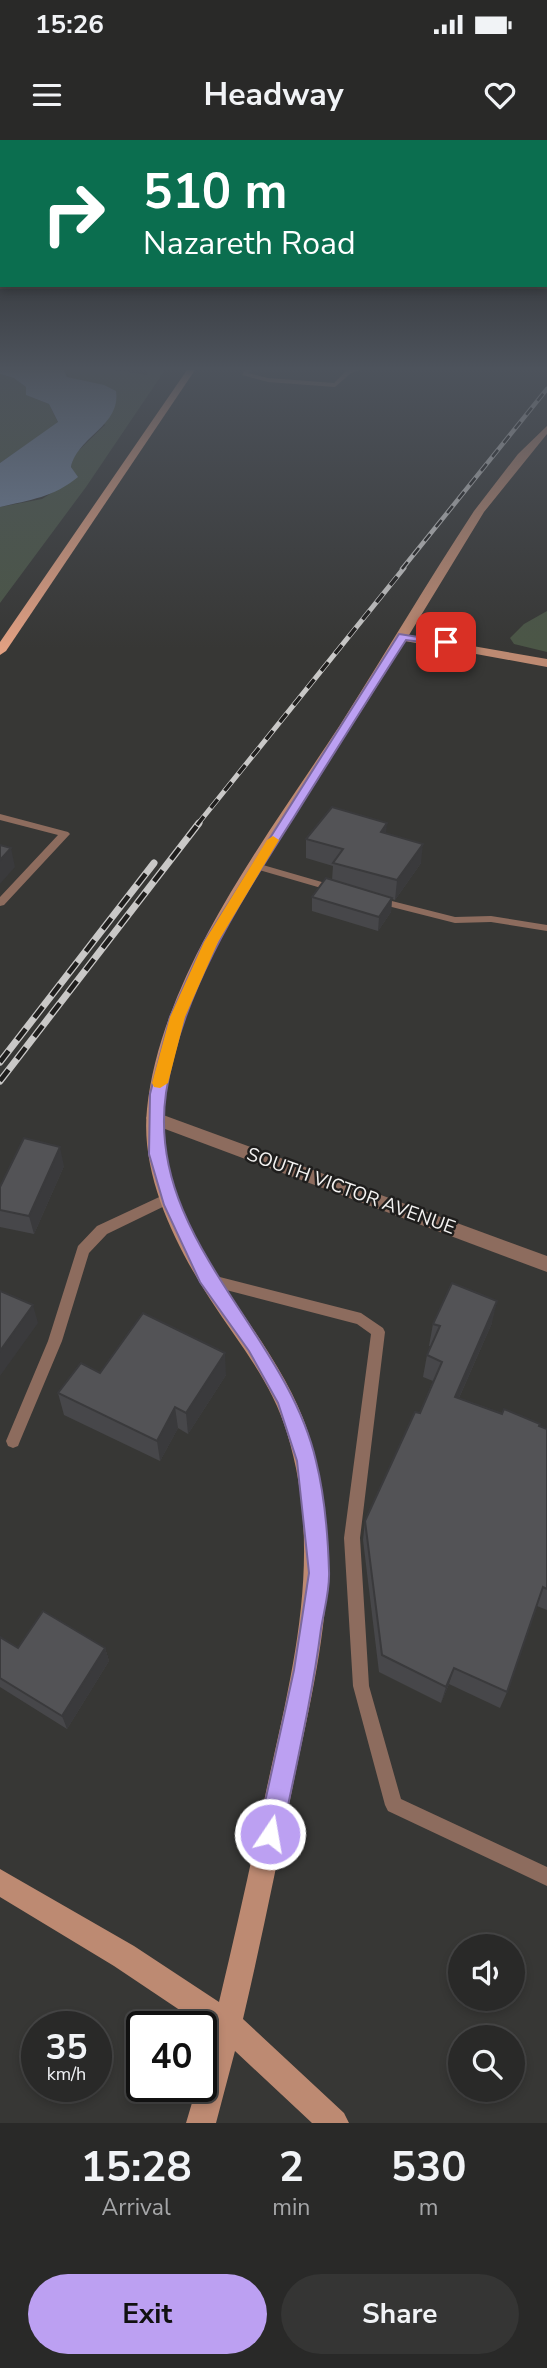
<!DOCTYPE html>
<style>
body{margin:0;font-family:"Nunito Sans",sans-serif;background:#353534;color:#f1f3f6;height:100vh;display:flex;flex-direction:column;font-size:26px;white-space:nowrap}
*{box-sizing:border-box;margin:0}
p{font-size:23px;color:#a5a6a8}
.icon{flex:none;width:38px;height:38px;fill:none;stroke:currentColor;stroke-width:2;stroke-linecap:round;stroke-linejoin:round}
.map{position:relative;height:1983px;overflow:hidden}
.details{display:flex;flex-direction:column;background:#292928;flex:1}
.details>*{flex:none}
.guide{position:absolute;left:0px;top:0px;width:548px;height:147px;box-shadow:0 4px 10px #0003,0 0 0 2px #454545;background:#0b6e4f;color:#fff;overflow:hidden}
.fabs{position:absolute;left:448px;top:1794px;display:grid;gap:14px}
.fabs a{display:grid;place-items:center;width:77px;height:77px;border-radius:50%;background:#292928;box-shadow:0 4px 10px #0003,0 0 0 2px #454545;font-size:35px}
.speed{position:absolute;left:21px;top:1871px;display:flex;gap:14px;font-size:35px;font-weight:700;text-align:center}
.speed>*{display:grid;place-content:center;width:91px;height:91px;border-radius:50%;background:#292928;box-shadow:0 4px 10px #0003,0 0 0 2px #454545;line-height:1}
.speed small{font-size:18px;font-weight:400}
.speed .limit{border:4px solid #111;border-radius:10px;background:#fff;color:#111}
.pin{position:absolute;display:grid;place-items:center;width:60px;height:60px;color:#fff;margin:-30px;border-radius:14px;box-shadow:0 4px 10px #0006}
.me{position:absolute;width:77px;margin:-38px;rotate:12deg;stroke-linejoin:round;filter:drop-shadow(0 0 5px #0008)}
.turn{display:flex;align-items:center;gap:24px;height:147px;padding:0 28px;font-size:32px}
.turn .icon{width:91px;height:91px;stroke-width:2.5}
.turn b{display:block;font-size:49px;line-height:60px}
.eta{display:flex;justify-content:space-evenly;align-items:center;height:119px;text-align:center}
.eta b{font-size:42px;font-weight:700;line-height:49px}
.primary-button{display:flex;gap:14px;margin-top:auto;padding:14px 28px}
.primary-button a{flex:1;height:80px;border-radius:42px;background:#bca0f2;color:#111;font-size:28px;font-weight:700;line-height:80px;text-align:center}
.primary-button a+a{background:#353534;color:#f1f3f6}
.status{display:flex;justify-content:space-between;align-items:center;height:49px;padding:0 35px;background:#292928;direction:ltr}
.status svg{height:19px;fill:currentColor}
header{display:flex;justify-content:space-between;align-items:center;height:91px;padding:0 28px;background:#292928;font-size:32px;font-weight:700}
.map>svg:first-child{display:block}
.green{fill:#4b5646}
.water{fill:#74859f}
.lines{fill:none;stroke-linecap:round;stroke-linejoin:round}
.lane{fill:#8d6c5e;fill-rule:evenodd}
.street{fill:#8d6c5e;fill-rule:evenodd}
.secondary{fill:#bd8a72;fill-rule:evenodd}
.primary{fill:#e2a082;fill-rule:evenodd}
.rail-far2-casing{stroke:#c9c8c7;stroke-width:4.5}
.rail-far1-casing{stroke:#c9c8c7;stroke-width:5}
.rail-casing{stroke:#c9c8c7;stroke-width:7}
.rail-far2{stroke:#1f1e1d;stroke-width:2.5;stroke-dasharray:9;stroke-linecap:butt}
.rail-far1{stroke:#1f1e1d;stroke-width:3.5;stroke-dasharray:11;stroke-linecap:butt}
.rail{stroke:#1f1e1d;stroke-width:4.5;stroke-dasharray:14;stroke-linecap:butt}
.wall{fill:#47474a}
.shaded-wall{fill:#3a3a3c}
.building{fill:#535356;stroke:#3a3a3c;stroke-width:2}
.route{fill:#bca0f2;stroke:#7a689d;stroke-width:2}
.slow{fill:#f59e0b}
.labels{text-anchor:middle;dominant-baseline:central;stroke-width:5;stroke-linejoin:round;paint-order:stroke}
.street-label{font-size:19px;fill:#f4f3f2;stroke:#1f1e1d}
</style>
<div class="status"><b>15:26</b><svg viewBox="0 0 49 12"><path d="M0 12V9h3v3zM5 12V6h3v6zM10 12V3h3v9zM15 12V0h3v12zM26 1h20v11H26zM47 4h2v5h-2z"/></svg></div>
<header><svg class="icon" aria-label="menu" viewBox="0 0 24 24"><path d="M4 6h16M4 12h16M4 18h16"/></svg>Headway<svg class="icon" aria-label="heart" viewBox="0 0 24 24"><path d="M12 20l-8-8c-3-5 5-10 8-4 3-6 11-1 8 4z"/></svg></header>
<div class="map">
<svg width="547" height="1983" viewBox="0 0 547 1983">
<rect width="100%" height="100%" fill="#373735"/>
<path class="green" d="M 64,230 L 114,230 L 147,235 L 148,230 L 165,230 L 86,347 L 0,463 L 0,367 L 42,359 L 77,337 L 71,327 L 74,315 L 105,285 Z
M 0,234 L 14,238 L 26,247 L 26,255 L 49,264 L 58,283 L 0,323 Z
M 547,471 L 547,512 L 514,504 L 510,498 L 524,484 Z"/>
<path class="water" d="M 0,230 L 64,230 L 67,237 L 104,245 L 116,251 C 121,286 78,296 71,327 L 78,337 C 54,357 30,360 0,367 L 0,323 L 58,282 L 49,264 L 26,255 L 26,247 L 14,238 L 0,234 Z"/>
<g class="lines">
<path class="lane" d="M 245,230 L 251,230 L 248,233 L 268,238 L 334,243 L 347,230 L 361,230 L 351,233 L 335,247 L 268,242 L 242,235 Z
M 0,674 L 68,692 L 70,694 L 4,765 L 0,766 L 0,757 L 58,695 L 0,680 Z
M 256,723 L 339,747 L 340,749 L 335,752 L 252,728 L 251,726 Z
M 376,757 L 455,777 L 491,776 L 547,785 L 547,791 L 491,782 L 455,783 L 372,762 L 371,760 Z
M 170,1052 L 175,1053 L 176,1057 L 175,1061 L 107,1094 L 89,1113 L 62,1201 L 20,1301 L 18,1306 L 13,1308 L 8,1306 L 6,1301 L 48,1201 L 78,1106 L 97,1086 Z
M 208,1134 L 361,1173 L 383,1188 L 385,1192 L 360,1398 L 369,1546 L 401,1659 L 547,1727 L 547,1746 L 388,1671 L 385,1665 L 353,1546 L 344,1398 L 371,1194 L 357,1184 L 203,1144 L 201,1140 L 203,1136 Z"/>
<path class="street" d="M 155,972 L 547,1116 L 547,1132 L 149,983 L 146,978 L 149,973 Z"/>
<path class="secondary" d="M 547,286 L 547,294 L 484,372 L 409,495 L 547,519 L 547,527 L 405,501 C 366,565 325,627 285,691 C 232,776 174,867 164,969 C 152,1096 272,1181 308,1292 C 348,1414 318,1525 293,1645 C 277,1723 261,1802 243,1879 L 344,1973 L 349,1983 L 312,1983 L 235,1911 L 216,1983 L 186,1983 L 197,1946 L 201,1946 L 201,1930 L 211,1891 L 114,1826 L 0,1757 L 0,1729 L 134,1806 L 219,1862 C 236,1791 252,1719 267,1647 C 293,1529 324,1413 287,1293 C 272,1242 239,1204 210,1159 C 176,1106 140,1035 147,969 C 161,834 267,697 340,585 C 385,514 428,441 474,371 L 518,314 Z"/>
<path class="primary" d="M 187,230 L 195,230 L 6,511 L 0,515 L 0,502 Z"/>
<g class="rail-far2-casing">
<path id="rail-far2" d="M 402,429 L 547,249"/>
</g>
<g class="rail-far1-casing">
<path id="rail-far1" d="M 197,685 L 404,428"/>
</g>
<g class="rail-casing">
<path id="rail" d="M 0,922 L 154,723
M 0,941 L 199,683"/>
</g>
<use href="#rail-far2" class="rail-far2"/>
<use href="#rail-far1" class="rail-far1"/>
<use href="#rail" class="rail"/>
</g>
<path class="wall" d="M 386,693 L 421,723 L 395,760 L 392,759 L 391,772 L 378,791 L 312,771 L 312,757 L 332,740 L 333,726 L 306,718 L 306,699 Z
M 64,1026 L 34,1094 L 0,1087 L 0,1047 Z
M 492,1183 L 459,1258 L 547,1289 L 547,1470 L 537,1466 L 507,1552 L 500,1568 L 449,1544 L 441,1563 L 379,1532 L 363,1400 L 365,1381 L 420,1273 L 433,1241 L 423,1237 L 427,1215 L 431,1206 L 429,1206 L 433,1184 Z
M 100,1233 L 226,1235 L 188,1294 L 178,1288 L 160,1321 L 64,1275 L 58,1253 Z
M 0,1497 L 18,1508 L 105,1508 L 109,1521 L 67,1589 L 0,1547 Z"/>
<path class="shaded-wall" d="M 387,683 L 385,703 L 381,692 Z
M 423,704 L 421,723 L 395,760 L 397,740 Z
M 11,708 L 15,727 L 0,744 L 0,720 Z
M 392,758 L 391,772 L 378,791 L 379,777 Z
M 60,1007 L 64,1026 L 34,1094 L 29,1076 Z
M 497,1161 L 492,1183 L 450,1278 L 455,1257 Z
M 33,1165 L 38,1183 L 0,1236 L 0,1211 Z
M 225,1213 L 226,1235 L 188,1294 L 186,1273 Z
M 175,1267 L 178,1288 L 160,1321 L 157,1301 Z
M 105,1508 L 109,1521 L 67,1589 L 62,1576 Z
M 454,1528 L 449,1544 L 441,1563 L 446,1547 Z"/>
<path class="building" d="M 332,667 L 387,683 L 381,692 L 423,704 L 397,740 L 333,723 L 343,709 L 306,699 Z
M 0,705 L 11,708 L 0,720 Z
M 326,738 L 392,758 L 379,777 L 312,757 Z
M 24,998 L 60,1007 L 29,1076 L 0,1070 L 0,1047 Z
M 452,1143 L 497,1161 L 455,1257 L 502,1274 L 504,1269 L 540,1284 L 539,1286 L 547,1289 L 547,1449 L 543,1447 L 507,1552 L 454,1528 L 446,1547 L 382,1515 L 365,1381 L 415,1272 L 420,1273 L 442,1222 L 427,1215 L 440,1186 L 433,1184 Z
M 0,1151 L 33,1165 L 0,1211 Z
M 143,1173 L 225,1213 L 186,1273 L 175,1267 L 157,1301 L 58,1253 L 81,1223 L 100,1233 Z
M 43,1471 L 105,1508 L 62,1576 L 0,1538 L 0,1497 L 18,1508 Z"/>
<linearGradient id="sky" x2="0" y2="1"><stop stop-color="#1e1e1d"/><stop offset="0.45" stop-color="#4d535c"/><stop offset="1" stop-color="#4d535c" stop-opacity="0"/></linearGradient>
<rect width="547" height="508" fill="url(#sky)"/>
<path class="route" d="M 399,494 L 451,502 L 446,505 L 406,500 C 368,559 331,618 294,677 C 240,762 181,852 166,953 C 145,1097 286,1191 316,1321 C 324,1353 328,1398 329,1431 C 330,1450 324,1470 321,1489 C 312,1558 296,1626 282,1694 L 278,1703 L 270,1706 L 261,1703 L 258,1694 L 294,1530 L 309,1433 L 297,1321 L 278,1263 L 249,1211 L 200,1142 L 164,1065 L 149,1014 L 150,954 L 170,877 L 204,802 Z"/>
<path class="slow" d="M 273,696 L 279,700 L 218,802 L 185,877 L 168,943 L 160,948 L 154,947 L 152,943 L 170,877 L 204,802 L 267,700 Z"/>
<g class="labels">
<g class="street-label">
<text transform="translate(351 1051) rotate(20)">SOUTH VICTOR AVENUE</text>
</g>
</g>
</svg>
<div class="fabs">
<a><svg class="icon" aria-label="sound" viewBox="0 0 24 24"><path d="M4 9h4l5-4v14l-5-4H4zM17 9q2 3 0 6"/></svg></a>
<a><svg class="icon" aria-label="search" viewBox="0 0 24 24"><circle cx="10" cy="10" r="6"/><path d="M15 15l6 6"/></svg></a>
</div>
<div class="speed"><div>35<small>km/h</small></div><div class="limit">40</div></div>
<div class="pin" style="left:446px;top:502px;background:#d93025"><svg class="icon" aria-label="arrive" viewBox="0 0 24 24"><path d="M6 21V4h12l-3 4 3 4H6"/></svg></div>
<svg class="me" style="left:270px;top:1694px" viewBox="-20 -20 40 40"><circle r="17" fill="#bca0f2" stroke="#fff" stroke-width="3"/><path d="M0-11L8 9 0 5-8 9z" fill="#fff"/></svg>
<div class="guide">
<div class="turn"><svg class="icon" aria-label="right" viewBox="0 0 24 24"><path d="M7 20v-9h11M14 6l5 5-5 5"/></svg><div><b>510 m</b>Nazareth Road</div></div>
</div>
</div>
<section class="details">
<div class="eta">
<div><b>15:28</b><p>Arrival</p></div>
<div><b>2</b><p>min</p></div>
<div><b>530</b><p>m</p></div>
</div>
<div class="primary-button"><a>Exit</a><a>Share</a></div>
</section>
